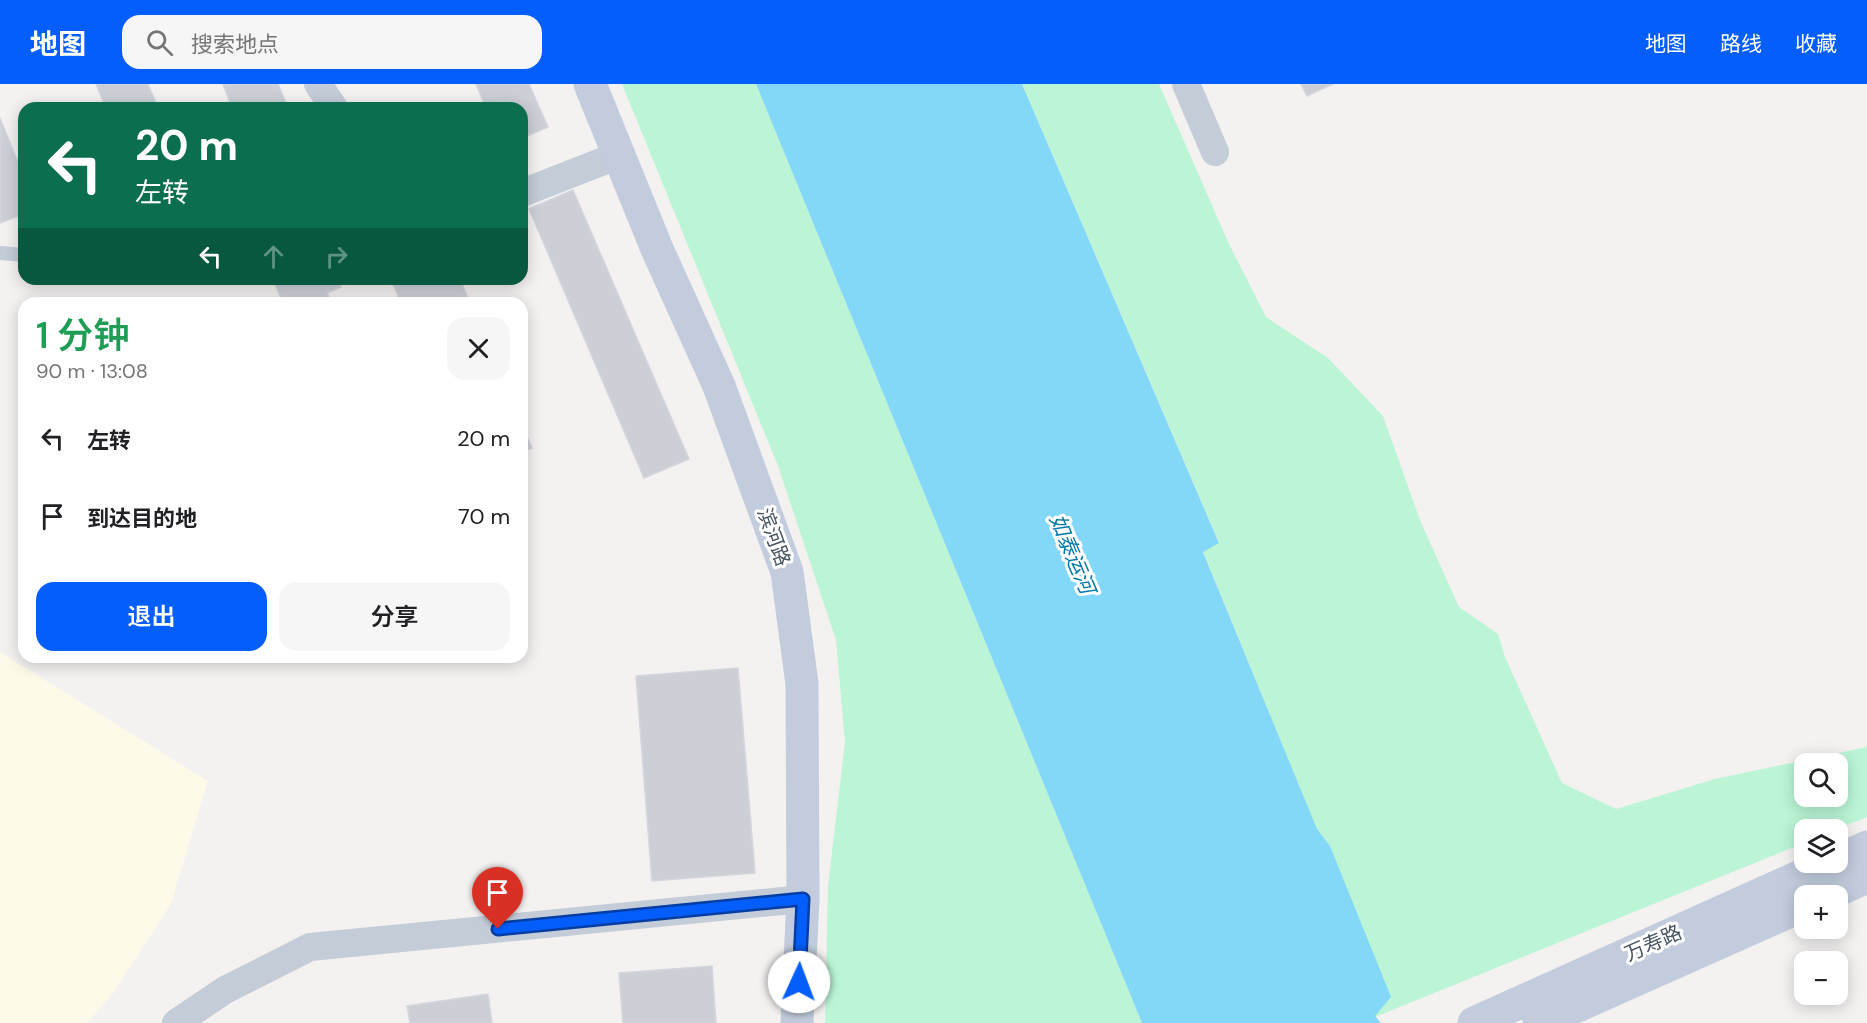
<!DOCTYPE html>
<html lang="zh">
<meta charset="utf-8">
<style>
body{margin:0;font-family:"DM Sans","Noto Sans SC",sans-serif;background:#f6f6f6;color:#202124;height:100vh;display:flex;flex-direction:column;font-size:22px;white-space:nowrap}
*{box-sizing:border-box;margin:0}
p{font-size:20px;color:#757577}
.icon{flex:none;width:33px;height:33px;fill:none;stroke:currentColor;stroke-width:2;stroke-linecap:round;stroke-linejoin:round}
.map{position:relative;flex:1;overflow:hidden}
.panel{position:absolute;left:18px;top:213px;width:510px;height:366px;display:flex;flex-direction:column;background:#fff;border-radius:18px;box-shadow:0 3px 15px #0003}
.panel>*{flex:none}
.hud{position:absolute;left:18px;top:18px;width:510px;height:183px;border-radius:18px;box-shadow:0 3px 15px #0003;background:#0b6e4f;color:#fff;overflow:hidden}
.tools{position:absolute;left:1794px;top:669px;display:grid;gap:12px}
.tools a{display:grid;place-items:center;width:54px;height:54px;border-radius:12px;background:#fff;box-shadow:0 3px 15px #0003;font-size:30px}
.pin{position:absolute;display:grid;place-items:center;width:51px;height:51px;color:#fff;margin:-62px -26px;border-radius:50% 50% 50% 0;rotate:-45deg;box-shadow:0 0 6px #0007}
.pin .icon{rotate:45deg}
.me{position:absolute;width:66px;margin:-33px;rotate:2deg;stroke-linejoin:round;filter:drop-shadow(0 0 4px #0008)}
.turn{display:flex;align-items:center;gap:21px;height:126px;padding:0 18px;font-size:27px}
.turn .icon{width:78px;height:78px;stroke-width:2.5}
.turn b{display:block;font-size:42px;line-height:51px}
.lanes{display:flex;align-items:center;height:57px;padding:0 18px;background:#0003;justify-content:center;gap:30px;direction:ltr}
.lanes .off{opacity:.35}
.round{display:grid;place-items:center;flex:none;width:63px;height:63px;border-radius:18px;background:#f6f6f6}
.headline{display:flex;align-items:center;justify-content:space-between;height:102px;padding:0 18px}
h1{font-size:36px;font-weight:600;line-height:45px;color:#1e9e55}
.action{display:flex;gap:12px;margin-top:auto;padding:12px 18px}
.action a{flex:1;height:69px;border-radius:18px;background:#035efc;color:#fff;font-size:24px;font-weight:600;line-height:69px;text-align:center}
.action a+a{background:#f6f6f6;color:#202124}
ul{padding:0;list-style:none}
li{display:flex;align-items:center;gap:18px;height:78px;padding:0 18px}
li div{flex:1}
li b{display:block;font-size:22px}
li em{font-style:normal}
header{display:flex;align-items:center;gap:36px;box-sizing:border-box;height:84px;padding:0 30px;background:#035efc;color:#fff}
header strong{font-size:28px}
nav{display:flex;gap:33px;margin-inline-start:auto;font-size:21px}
.search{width:420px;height:54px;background:#f6f6f6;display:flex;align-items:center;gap:15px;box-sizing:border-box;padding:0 21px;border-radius:18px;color:#757577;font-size:22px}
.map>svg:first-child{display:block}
.commercial{fill:#fefaea}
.green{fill:#bbf5d6;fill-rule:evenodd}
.water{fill:#83d7f7}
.building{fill:#cdcfd7;stroke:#d4d6dd;stroke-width:1.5}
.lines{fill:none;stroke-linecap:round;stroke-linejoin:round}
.lane{stroke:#c3ccd7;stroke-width:14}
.street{stroke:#c3ccd7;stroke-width:28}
.secondary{stroke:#c2ccdc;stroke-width:33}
.route-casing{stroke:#023da4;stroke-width:15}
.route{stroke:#035efc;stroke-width:10}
.labels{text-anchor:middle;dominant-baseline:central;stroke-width:6;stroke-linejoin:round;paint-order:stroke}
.street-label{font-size:20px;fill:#465361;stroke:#fff}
.water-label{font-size:21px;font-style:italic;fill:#027aaa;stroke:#fff}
</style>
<header>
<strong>地图</strong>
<div class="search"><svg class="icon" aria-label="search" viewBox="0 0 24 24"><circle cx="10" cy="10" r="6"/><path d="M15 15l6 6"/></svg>搜索地点</div>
<nav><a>地图</a><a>路线</a><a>收藏</a></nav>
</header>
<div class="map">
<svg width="1867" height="939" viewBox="0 0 1867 939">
<rect width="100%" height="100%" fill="#f4f1f1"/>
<path class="commercial" d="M 0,568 L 208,697 L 171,820 L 112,911 L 87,939 L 0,939 Z"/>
<path class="green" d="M 622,0 L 756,0 L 1142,939 L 825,939 L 828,802 L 845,658 L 836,556 L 778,382 Z
M 1022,0 L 1159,0 L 1229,160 L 1266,233 L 1328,274 L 1383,332 L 1420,436 L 1459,523 L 1498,550 L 1505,573 L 1562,699 L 1616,725 L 1715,695 L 1867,663 L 1867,733 L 1837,745 L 1804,746 L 1804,759 L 1375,933 L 1330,762 L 1317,746 L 1203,467 L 1219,458 ZM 1804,680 L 1838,680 L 1838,712 L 1804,712 Z"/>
<path class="water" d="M 756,0 L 1022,0 L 1219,459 L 1203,468 L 1317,745 L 1330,762 L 1391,913 L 1375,932 L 1381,939 L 1142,939 Z"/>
<path class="building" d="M 96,0 L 148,0 L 158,24 L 106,24 Z
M 223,0 L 278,0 L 288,24 L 232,24 Z
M 476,0 L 529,0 L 548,43 L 522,54 L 522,24 L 486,24 Z
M 1301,0 L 1333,0 L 1307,12 Z
M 0,34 L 24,93 L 24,130 L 0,139 Z
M 573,106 L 689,375 L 644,394 L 529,125 Z
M 273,195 L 338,195 L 341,203 L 327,209 L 332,219 L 283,219 Z
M 391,195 L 460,195 L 470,219 L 401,219 Z
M 522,341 L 532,364 L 522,368 Z
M 738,584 L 755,789 L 652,797 L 636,592 Z
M 712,882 L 716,939 L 623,939 L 619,889 Z
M 488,910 L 492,939 L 410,939 L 407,922 Z"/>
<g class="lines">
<path class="lane" d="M 0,169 L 24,171"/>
<path class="street" d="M 318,0 L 334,24
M 1186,0 L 1215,68
M 522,109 L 619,71
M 176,939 L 225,906 L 310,863 L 803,815"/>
<path class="secondary" d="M 590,0 L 657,165 L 719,302 L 787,488 L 802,600 L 803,815 L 797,939
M 1838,776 L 1867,763
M 1825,812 L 1867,793
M 1474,939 L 1832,778
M 1539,939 L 1804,821"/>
</g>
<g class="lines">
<g class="route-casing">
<path id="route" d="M 498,845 L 803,815 L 799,898"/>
</g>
<use href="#route" class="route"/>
</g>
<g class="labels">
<g class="street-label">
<text transform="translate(774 453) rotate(70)">滨河路</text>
<text transform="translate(1653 859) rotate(-24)">万寿路</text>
</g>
<g class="water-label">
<text transform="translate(1072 470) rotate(67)">如泰运河</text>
</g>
</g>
</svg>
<div class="tools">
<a><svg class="icon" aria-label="search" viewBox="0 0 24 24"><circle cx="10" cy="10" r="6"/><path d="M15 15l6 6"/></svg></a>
<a><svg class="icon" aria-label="layers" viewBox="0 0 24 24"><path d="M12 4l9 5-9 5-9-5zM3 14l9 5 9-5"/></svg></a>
<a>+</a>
<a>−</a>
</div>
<div class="pin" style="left:498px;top:845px;background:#d93025"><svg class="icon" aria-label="arrive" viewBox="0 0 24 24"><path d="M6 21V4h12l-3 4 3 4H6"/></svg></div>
<svg class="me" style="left:799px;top:898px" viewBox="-20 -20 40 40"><circle r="19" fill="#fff"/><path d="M0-13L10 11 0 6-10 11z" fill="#035efc"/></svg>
<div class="hud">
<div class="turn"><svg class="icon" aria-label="left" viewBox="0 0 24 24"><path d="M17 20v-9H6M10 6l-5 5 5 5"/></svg><div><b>20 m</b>左转</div></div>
<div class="lanes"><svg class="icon" aria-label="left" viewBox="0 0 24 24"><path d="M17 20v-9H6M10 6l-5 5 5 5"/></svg><svg class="icon off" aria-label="ahead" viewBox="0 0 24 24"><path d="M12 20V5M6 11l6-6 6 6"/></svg><svg class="icon off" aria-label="right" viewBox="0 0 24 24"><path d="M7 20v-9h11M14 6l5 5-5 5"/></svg></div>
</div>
<section class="panel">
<div class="headline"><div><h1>1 分钟</h1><p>90 m · 13:08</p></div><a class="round"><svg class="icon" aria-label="close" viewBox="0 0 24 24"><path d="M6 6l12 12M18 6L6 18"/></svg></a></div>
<ul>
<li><svg class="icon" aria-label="left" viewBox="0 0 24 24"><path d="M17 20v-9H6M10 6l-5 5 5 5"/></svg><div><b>左转</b></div><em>20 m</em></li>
<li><svg class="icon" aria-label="arrive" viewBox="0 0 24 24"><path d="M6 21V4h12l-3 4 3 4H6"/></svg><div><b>到达目的地</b></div><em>70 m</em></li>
</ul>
<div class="action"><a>退出</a><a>分享</a></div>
</section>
</div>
